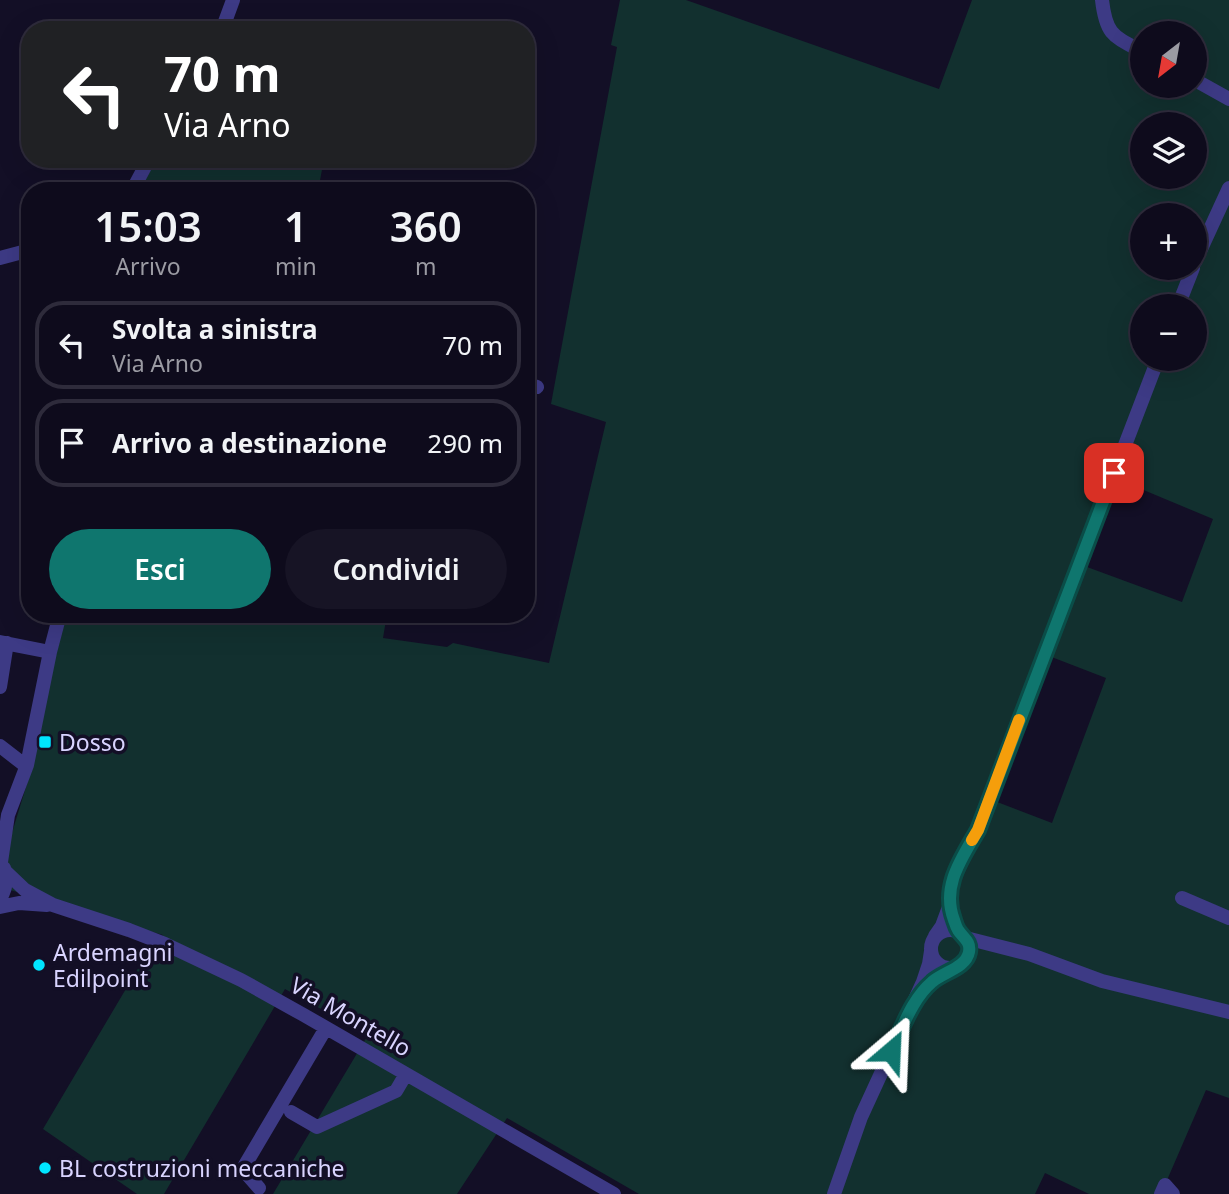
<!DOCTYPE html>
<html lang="it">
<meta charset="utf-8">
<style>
body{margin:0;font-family:"Noto Sans",sans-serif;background:#171425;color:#f1f3f6;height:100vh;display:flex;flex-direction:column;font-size:26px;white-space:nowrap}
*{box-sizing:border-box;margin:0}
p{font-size:23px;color:#9b9ba3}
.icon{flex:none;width:38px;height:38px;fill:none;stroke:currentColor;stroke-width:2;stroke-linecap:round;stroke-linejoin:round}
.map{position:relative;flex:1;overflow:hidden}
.sheet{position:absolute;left:21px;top:182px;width:514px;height:441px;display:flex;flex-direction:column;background:#0e0b1c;border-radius:28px;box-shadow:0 7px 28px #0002,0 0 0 2px #2e2b3b}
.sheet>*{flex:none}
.guide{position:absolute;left:21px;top:21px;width:514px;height:147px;border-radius:28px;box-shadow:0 7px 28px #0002,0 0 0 2px #2e2b3b;background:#202124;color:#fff;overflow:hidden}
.needle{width:46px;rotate:211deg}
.fabs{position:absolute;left:1130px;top:21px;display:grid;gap:14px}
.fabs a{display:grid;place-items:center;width:77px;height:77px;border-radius:50%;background:#0e0b1c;box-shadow:0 7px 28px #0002,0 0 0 2px #2e2b3b;font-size:35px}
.pin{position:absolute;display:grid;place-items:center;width:60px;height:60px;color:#fff;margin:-30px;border-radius:14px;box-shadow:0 4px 10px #0006}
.me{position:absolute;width:77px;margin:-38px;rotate:26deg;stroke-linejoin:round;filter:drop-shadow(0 0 5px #0008)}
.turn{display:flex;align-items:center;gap:24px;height:147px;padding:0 28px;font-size:32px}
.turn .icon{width:91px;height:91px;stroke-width:2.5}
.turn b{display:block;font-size:49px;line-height:60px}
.eta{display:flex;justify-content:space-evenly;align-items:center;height:119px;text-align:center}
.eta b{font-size:42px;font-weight:600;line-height:49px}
.action{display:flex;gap:14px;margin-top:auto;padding:14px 28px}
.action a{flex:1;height:80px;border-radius:42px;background:#0f766e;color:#fff;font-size:28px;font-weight:600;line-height:80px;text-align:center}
.action a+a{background:#171425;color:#f1f3f6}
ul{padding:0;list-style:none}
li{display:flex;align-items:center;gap:21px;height:88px;margin:0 14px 10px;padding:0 14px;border:4px solid #2e2b3b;border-radius:28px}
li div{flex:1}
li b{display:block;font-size:26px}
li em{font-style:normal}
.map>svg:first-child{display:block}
.green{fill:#12302f;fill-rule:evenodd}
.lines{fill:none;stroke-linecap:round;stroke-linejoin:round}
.minor{stroke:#3d3a85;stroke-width:14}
.route-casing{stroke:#0a4d48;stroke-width:18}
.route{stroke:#0f766e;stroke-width:12}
.slow{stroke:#f59e0b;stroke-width:12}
.poi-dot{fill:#00e5ff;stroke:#130f26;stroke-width:2.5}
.labels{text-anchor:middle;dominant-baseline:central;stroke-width:7;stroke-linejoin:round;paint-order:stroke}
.poi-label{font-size:23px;fill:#d9d4ff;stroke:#130f26;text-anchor:start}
.street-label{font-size:23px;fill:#d9d4ff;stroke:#130f26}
</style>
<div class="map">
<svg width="1229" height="1194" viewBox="0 0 1229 1194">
<rect width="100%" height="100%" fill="#130f26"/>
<path class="green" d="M 620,0 L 686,0 L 939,89 L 972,0 L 1229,0 L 1229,1098 L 1206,1090 L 1161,1194 L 1089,1194 L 1045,1173 L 1035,1194 L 639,1194 L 507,1118 L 457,1194 L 273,1194 L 368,1035 L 285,989 L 164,1194 L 137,1194 L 43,1129 L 146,955 L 163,935 L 0,887 L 11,836 L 29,777 L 63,614 L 241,614 L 257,617 L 258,614 L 387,614 L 383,638 L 447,647 L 453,643 L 549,663 L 606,422 L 551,404 L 617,47 L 611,45 ZM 1143,33 L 1195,33 L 1195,86 L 1143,86 ZM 1143,124 L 1195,124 L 1195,177 L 1143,177 ZM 1143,215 L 1195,215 L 1195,268 L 1143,268 ZM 1143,306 L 1195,306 L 1195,359 L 1143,359 ZM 1122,481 L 1213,519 L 1182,602 L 1087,567 L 1116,485 ZM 1049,656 L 1106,678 L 1052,823 L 992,800 Z
M 154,159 L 324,159 L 318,191 L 137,191 Z"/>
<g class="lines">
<path class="minor" d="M 1102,0 C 1106,35 1113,36 1143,52
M 222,30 L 233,0
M 1195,80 L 1229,99
M 132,191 L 149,159
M 0,258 L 30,250
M 1195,262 L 1229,188
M 1178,306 L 1193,268
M 527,384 L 537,387
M 0,642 L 50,652
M 0,687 L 7,643
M 0,746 L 22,763 L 27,765
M 1,862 L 8,815 L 27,765 L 50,652 L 60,614
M 5,871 L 25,890 L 53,905 L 129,930 L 165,944 L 241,980 L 302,1014 L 614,1194
M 1182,898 L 1229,918
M 0,899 C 6,889 8,880 4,868
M 0,907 L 19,903 L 47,905
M931 949a19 19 0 1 1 38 0a19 19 0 1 1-38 0Z
M 935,936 L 942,926 L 949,907 L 951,883 L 978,829 L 1158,359
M 966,938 L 1029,954 L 1102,981 L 1229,1012
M 291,1112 L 317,1127 L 396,1091 L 406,1074
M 259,1188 L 245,1172 L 245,1165 L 326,1028
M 834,1194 L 861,1117 L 923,982 L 929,964 L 931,951
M 1161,1194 L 1165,1185 L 1173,1194"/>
</g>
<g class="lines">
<g class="route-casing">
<path id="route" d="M 891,1051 C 903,1027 912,999 932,982 C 943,972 966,968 969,952 C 971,941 963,938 958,930 C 956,927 955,923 954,920 C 941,886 962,858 978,830 L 1114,473"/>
</g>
<use href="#route" class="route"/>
<path class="slow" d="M 972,840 L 978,830 L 1019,720"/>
</g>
<g class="poi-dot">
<rect x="38" y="735" width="14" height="14" rx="3.5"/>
<circle cx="39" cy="965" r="7"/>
<circle cx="45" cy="1168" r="7"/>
</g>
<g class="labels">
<g class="poi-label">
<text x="59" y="742">Dosso</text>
<text x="53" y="952">Ardemagni<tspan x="53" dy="26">Edilpoint</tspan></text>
<text x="59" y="1168">BL costruzioni meccaniche</text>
</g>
<g class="street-label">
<text transform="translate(351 1016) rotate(30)">Via Montello</text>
</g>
</g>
</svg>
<div class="fabs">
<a><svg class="needle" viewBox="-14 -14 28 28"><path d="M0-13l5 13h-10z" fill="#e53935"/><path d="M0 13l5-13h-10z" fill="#9b9ba3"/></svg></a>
<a><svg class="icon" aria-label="layers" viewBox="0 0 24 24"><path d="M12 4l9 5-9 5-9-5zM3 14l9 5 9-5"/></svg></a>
<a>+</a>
<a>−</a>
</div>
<div class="pin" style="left:1114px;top:473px;background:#d93025"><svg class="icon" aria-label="arrive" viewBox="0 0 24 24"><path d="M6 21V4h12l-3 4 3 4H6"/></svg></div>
<svg class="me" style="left:891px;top:1051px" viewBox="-20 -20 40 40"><path d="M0-17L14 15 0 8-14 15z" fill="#0f766e" stroke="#fff" stroke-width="4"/></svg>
<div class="guide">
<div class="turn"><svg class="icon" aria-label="left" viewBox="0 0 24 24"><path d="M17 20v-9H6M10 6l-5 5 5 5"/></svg><div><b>70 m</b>Via Arno</div></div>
</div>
<section class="sheet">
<div class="eta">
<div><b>15:03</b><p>Arrivo</p></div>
<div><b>1</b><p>min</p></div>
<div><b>360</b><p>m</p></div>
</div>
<ul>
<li><svg class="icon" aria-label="left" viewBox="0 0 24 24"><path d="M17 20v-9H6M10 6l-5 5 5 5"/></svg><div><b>Svolta a sinistra</b><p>Via Arno</p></div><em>70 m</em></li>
<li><svg class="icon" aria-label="arrive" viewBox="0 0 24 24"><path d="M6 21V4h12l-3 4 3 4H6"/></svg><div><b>Arrivo a destinazione</b></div><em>290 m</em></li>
</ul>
<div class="action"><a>Esci</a><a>Condividi</a></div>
</section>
</div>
